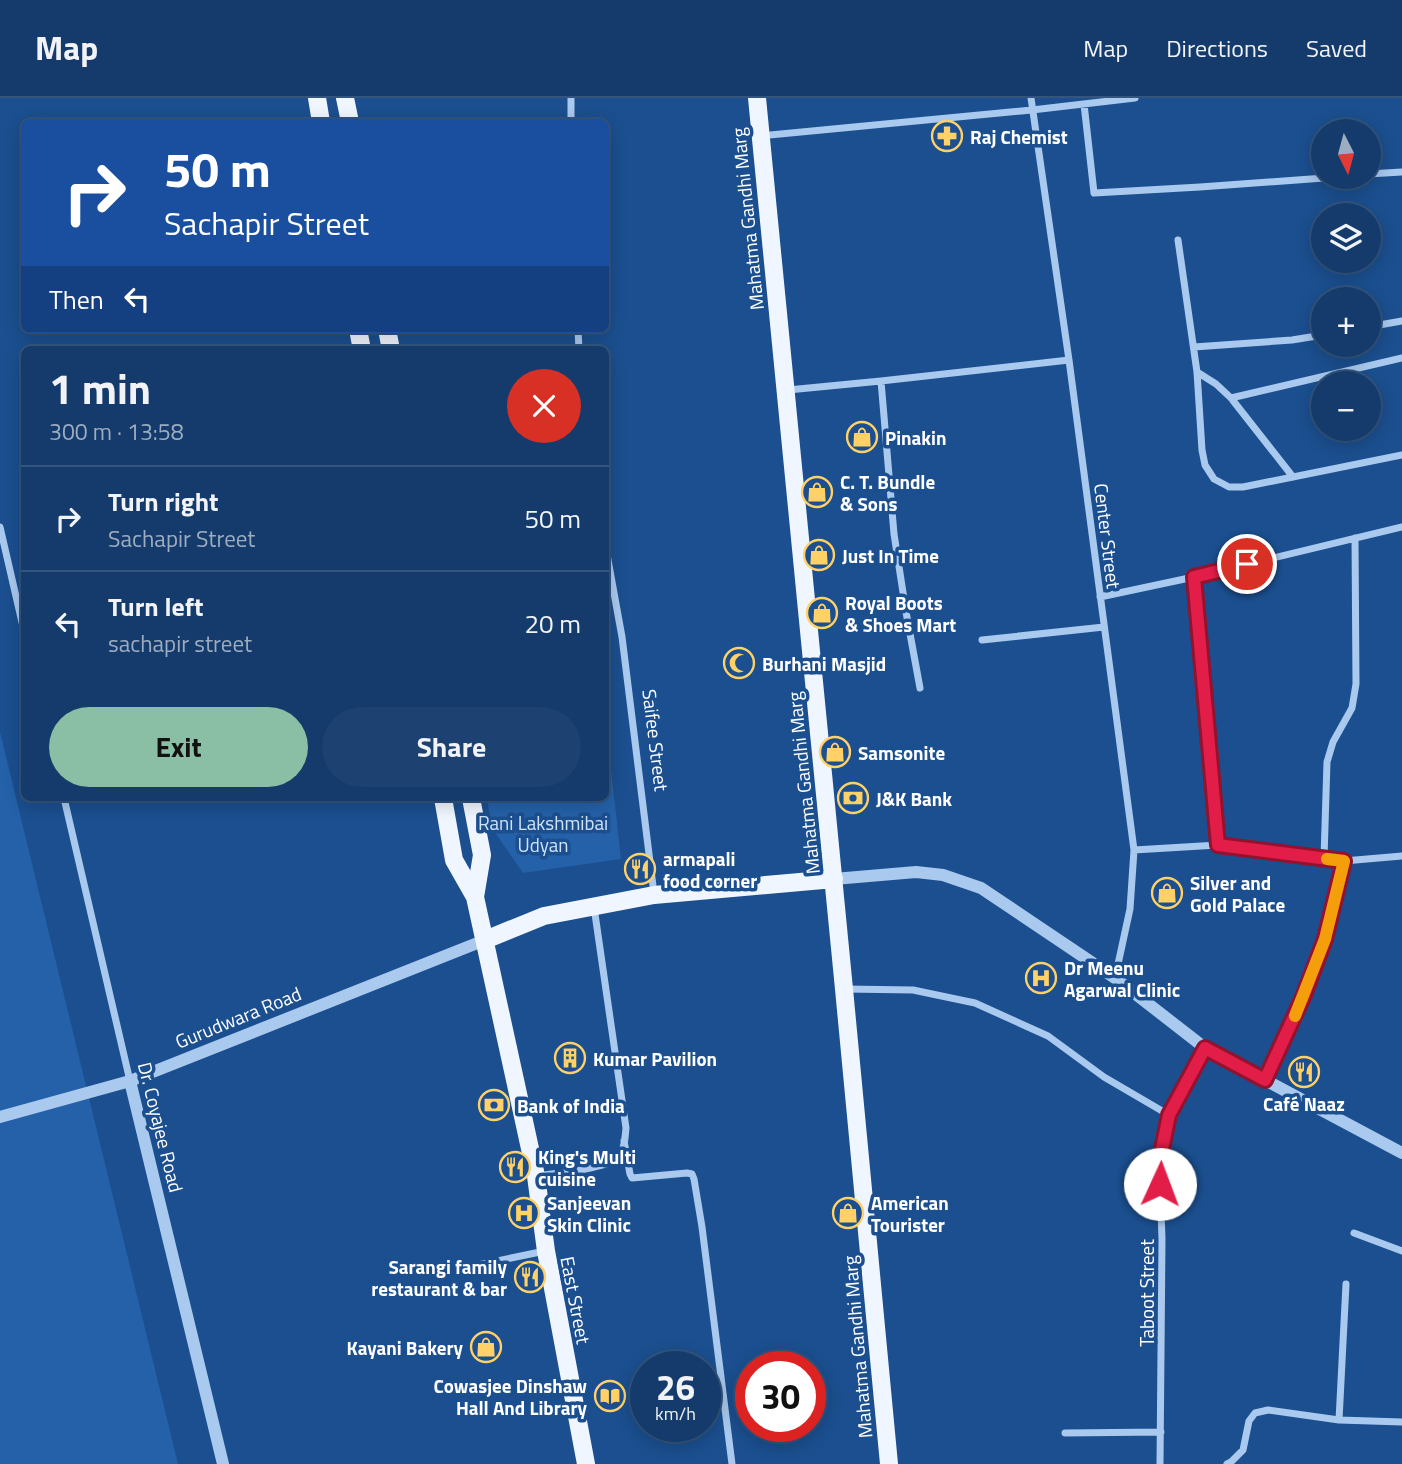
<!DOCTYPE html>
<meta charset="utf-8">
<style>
body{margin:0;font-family:"Titillium Web",sans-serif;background:#1d4271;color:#f1f3f6;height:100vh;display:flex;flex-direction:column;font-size:26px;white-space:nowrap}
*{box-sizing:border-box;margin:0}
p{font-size:23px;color:#9dadc1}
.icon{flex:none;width:38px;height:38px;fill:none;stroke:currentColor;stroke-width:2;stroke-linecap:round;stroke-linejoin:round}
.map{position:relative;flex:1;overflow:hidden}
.sheet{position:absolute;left:21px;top:248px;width:588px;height:455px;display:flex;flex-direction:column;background:#143b6b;border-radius:10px;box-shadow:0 4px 18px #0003,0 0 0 2px #33557e}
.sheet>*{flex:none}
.banner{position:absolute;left:21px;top:21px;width:588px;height:214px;border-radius:10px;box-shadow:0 4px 18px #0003,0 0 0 2px #33557e;background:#1a4fa0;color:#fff;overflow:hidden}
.needle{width:46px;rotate:174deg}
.controls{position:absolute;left:1311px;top:21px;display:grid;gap:14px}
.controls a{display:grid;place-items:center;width:70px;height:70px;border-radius:50%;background:#143b6b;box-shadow:0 4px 18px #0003,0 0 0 2px #33557e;font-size:35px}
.speed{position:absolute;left:630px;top:1253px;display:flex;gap:14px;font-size:35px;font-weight:700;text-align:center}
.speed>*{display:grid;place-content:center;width:91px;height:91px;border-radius:50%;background:#143b6b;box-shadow:0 4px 18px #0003,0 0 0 2px #33557e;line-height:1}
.speed small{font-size:18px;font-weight:400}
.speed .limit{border:10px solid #d22;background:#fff;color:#111}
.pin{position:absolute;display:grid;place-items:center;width:60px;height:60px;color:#fff;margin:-30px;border:4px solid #fff;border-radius:50%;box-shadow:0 2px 7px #0007}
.me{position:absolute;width:77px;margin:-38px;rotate:2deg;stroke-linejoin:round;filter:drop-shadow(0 0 5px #0008)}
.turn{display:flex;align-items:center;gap:24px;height:147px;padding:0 28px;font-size:32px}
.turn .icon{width:91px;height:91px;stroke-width:2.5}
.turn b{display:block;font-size:49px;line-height:60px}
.then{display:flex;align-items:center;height:66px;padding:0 28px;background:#0003;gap:14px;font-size:26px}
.round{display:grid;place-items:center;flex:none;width:74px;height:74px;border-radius:37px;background:#1d4271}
.head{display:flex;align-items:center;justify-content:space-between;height:119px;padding:0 28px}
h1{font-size:42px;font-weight:700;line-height:52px}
.action{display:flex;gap:14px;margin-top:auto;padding:14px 28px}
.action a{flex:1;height:80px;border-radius:42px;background:#8abfa5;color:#111;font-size:28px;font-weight:700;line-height:80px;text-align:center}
.action a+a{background:#1d4271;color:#f1f3f6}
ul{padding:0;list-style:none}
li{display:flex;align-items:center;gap:21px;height:105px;padding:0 28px;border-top:2px solid #33557e}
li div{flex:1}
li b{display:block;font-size:26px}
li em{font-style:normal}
header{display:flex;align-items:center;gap:42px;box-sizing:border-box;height:98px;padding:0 35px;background:#143b6b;border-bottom:2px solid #33557e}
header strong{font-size:33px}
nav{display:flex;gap:38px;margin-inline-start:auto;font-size:24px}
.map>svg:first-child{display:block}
.green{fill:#2461a8}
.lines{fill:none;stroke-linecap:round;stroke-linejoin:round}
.minor{stroke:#a9c9ee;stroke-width:7}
.tertiary{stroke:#a9c9ee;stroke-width:12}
.primary{stroke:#f0f6ff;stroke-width:18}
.route-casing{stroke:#92132f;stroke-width:18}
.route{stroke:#e11d48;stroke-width:12}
.slow{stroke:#f59e0b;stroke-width:12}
.labels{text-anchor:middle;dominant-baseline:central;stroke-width:7;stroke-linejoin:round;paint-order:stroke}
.poi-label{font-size:19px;font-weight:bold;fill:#fff;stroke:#1b4f8f;text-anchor:start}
.street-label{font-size:19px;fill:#fff;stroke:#1b4f8f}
.park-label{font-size:19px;fill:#cfe3fa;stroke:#1b4f8f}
</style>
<header>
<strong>Map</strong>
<nav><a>Map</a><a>Directions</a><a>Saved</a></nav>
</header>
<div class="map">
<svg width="1402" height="1366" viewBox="0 0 1402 1366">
<rect width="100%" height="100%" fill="#1b4f8f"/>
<path class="green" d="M 606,626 L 621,761 L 523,775 L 492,730 L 487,700 L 606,700 Z
M 0,634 L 178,1366 L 0,1366 Z"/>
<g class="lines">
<path class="minor" d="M 571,0 L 571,24
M 1031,0 L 1069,262 L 1134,752 L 1130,811 L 1115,880
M 1084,6 L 1094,95 L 1200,89 L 1338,79
M 760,38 L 1032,12 L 1135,0
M 1368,76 L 1402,74
M 1178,142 L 1197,274 L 1202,352 L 1205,367 L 1214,381 L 1229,389 L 1243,389 L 1402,357
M 1368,229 L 1402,223
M 578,231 L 579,252
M 1194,249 L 1292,242 L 1323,237
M 1197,274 L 1216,286 L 1231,300 L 1293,379
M 881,283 L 894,436 L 906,514 L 920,590
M 788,292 L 881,283 L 1069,262
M 1231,300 L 1402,260
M 0,429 L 24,533
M 606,451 L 622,539 L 654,796
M 1194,479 L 1218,747
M 1100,499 L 1194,479 L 1402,429
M 982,542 L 1104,529
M 64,700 L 130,983
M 1134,752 L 1218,747 L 1344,763 L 1402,758
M 1324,760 L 1327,664 L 1333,644 L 1352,610 L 1356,586 L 1355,440
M 845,891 L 913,892 L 975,905 L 1048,938 L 1104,979 L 1169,1017
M 1265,982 L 1304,897 L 1325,841 L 1344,763
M 624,1043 L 630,1076 L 632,1080 L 687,1075 L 692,1076 L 694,1081 L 702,1129 L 732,1366
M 537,1078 C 555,1075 610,1071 619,1058 C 625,1051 625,1039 626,1030 L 594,809
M 1354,1135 L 1402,1153
M 468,1169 L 545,1153
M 1339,1322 L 1346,1186
M 1065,1335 L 1161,1334
M 1160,1366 L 1162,1141 L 1160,1086 L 1162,1051 L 1169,1017 L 1205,950
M 1227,1366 L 1231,1364 L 1243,1352 L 1249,1323 L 1255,1315 L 1268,1312 L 1339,1322 L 1402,1324"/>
<path class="tertiary" d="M 834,781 L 916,774 L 943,777 L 981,790 L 1115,880 L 1205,950 L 1402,1055
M 130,983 L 223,1366
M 0,1019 L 130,983 L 485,842"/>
<path class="primary" d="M 317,0 L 321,24
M 345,0 L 350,24
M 757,0 L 844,891 L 889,1366
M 358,231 L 362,252
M 387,231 L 391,252
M 443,700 L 454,762 L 475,799 L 536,1078 L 546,1153 L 586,1366
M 471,700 L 482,757 L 475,799
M 485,842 L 544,818 L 654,797 L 834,781"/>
</g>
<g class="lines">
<g class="route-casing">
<path id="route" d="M 1160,1086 L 1162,1051 L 1169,1017 L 1205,950 L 1265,982 L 1304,897 L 1325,841 L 1344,763 L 1218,747 L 1194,479 L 1247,466"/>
</g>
<use href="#route" class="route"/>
<path class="slow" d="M 1295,918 L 1325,841 L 1344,763 L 1327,761"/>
</g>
<defs>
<g id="pharmacy-ring" transform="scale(1.575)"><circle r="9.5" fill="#1b4f8f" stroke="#ffd166" stroke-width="1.5"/><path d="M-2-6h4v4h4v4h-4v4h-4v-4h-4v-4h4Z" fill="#ffd166"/></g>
<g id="shop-ring" transform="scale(1.575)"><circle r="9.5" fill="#1b4f8f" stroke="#ffd166" stroke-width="1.5"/><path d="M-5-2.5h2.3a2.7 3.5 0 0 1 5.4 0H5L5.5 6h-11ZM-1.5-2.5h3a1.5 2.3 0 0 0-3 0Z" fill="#ffd166"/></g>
<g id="mosque-ring" transform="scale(1.575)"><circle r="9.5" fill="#1b4f8f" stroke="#ffd166" stroke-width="1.5"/><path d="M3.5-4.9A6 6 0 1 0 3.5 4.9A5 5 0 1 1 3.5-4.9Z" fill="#ffd166"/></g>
<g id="bank-ring" transform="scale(1.575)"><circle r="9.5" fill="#1b4f8f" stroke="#ffd166" stroke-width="1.5"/><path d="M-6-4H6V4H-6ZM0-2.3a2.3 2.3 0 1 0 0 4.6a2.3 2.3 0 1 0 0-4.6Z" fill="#ffd166"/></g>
<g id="restaurant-ring" transform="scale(1.575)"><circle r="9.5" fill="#1b4f8f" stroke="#ffd166" stroke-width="1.5"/><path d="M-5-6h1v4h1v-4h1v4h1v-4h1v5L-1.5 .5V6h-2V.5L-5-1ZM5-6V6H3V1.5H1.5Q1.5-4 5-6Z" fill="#ffd166"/></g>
<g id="hospital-ring" transform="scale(1.575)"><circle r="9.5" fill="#1b4f8f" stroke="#ffd166" stroke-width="1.5"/><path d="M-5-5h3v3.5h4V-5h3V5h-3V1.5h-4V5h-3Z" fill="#ffd166"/></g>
<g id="building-ring" transform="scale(1.575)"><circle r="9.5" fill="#1b4f8f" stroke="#ffd166" stroke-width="1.5"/><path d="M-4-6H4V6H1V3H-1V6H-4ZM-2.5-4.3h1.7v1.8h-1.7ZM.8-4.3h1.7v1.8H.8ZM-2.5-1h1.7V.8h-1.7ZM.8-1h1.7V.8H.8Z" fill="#ffd166"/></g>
<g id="library-ring" transform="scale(1.575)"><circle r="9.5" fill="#1b4f8f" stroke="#ffd166" stroke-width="1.5"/><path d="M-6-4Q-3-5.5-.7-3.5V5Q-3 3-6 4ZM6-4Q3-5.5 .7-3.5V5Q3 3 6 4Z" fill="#ffd166"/></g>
</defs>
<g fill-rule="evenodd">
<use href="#pharmacy-ring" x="947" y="38"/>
<use href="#shop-ring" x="862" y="339"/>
<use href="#shop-ring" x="817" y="394"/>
<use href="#shop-ring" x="819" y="457"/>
<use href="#shop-ring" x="822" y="515"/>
<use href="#mosque-ring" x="739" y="565"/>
<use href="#shop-ring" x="835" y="654"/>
<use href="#bank-ring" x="853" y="700"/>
<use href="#restaurant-ring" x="640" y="771"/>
<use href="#shop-ring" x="1167" y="795"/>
<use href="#hospital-ring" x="1041" y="880"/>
<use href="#building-ring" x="570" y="960"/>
<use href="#restaurant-ring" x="1304" y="974"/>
<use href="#bank-ring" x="494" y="1007"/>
<use href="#restaurant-ring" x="515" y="1069"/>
<use href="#hospital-ring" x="524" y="1115"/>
<use href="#shop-ring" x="848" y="1115"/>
<use href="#restaurant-ring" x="530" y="1179"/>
<use href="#shop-ring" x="486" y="1249"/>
<use href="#library-ring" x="610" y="1298"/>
</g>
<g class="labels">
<g class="poi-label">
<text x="970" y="38">Raj Chemist</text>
<text x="885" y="339">Pinakin</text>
<text x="840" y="383">C. T. Bundle<tspan x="840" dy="22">&amp; Sons</tspan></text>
<text x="842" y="457">Just In Time</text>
<text x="845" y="504">Royal Boots<tspan x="845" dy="22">&amp; Shoes Mart</tspan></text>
<text x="762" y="565">Burhani Masjid</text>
<text x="858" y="654">Samsonite</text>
<text x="876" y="700">J&amp;K Bank</text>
<text x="663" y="760">armapali<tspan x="663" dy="22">food corner</tspan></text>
<text x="1190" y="784">Silver and<tspan x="1190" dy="22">Gold Palace</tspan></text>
<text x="1064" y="869">Dr Meenu<tspan x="1064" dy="22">Agarwal Clinic</tspan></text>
<text x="593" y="960">Kumar Pavilion</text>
<text x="1304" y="1005" text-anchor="middle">Café Naaz</text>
<text x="517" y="1007">Bank of India</text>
<text x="538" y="1058">King's Multi<tspan x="538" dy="22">cuisine</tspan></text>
<text x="547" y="1104">Sanjeevan<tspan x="547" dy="22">Skin Clinic</tspan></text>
<text x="871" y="1104">American<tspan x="871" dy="22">Tourister</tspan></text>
<text x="507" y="1168" text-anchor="end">Sarangi family<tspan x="507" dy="22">restaurant &amp; bar</tspan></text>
<text x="463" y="1249" text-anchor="end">Kayani Bakery</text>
<text x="587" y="1287" text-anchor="end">Cowasjee Dinshaw<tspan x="587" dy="22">Hall And Library</tspan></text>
</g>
<g class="street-label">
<text transform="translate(747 121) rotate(-96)">Mahatma Gandhi Marg</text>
<text transform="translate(1108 438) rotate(83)">Center Street</text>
<text transform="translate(656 642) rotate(83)">Saifee Street</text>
<text transform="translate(803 685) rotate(-96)">Mahatma Gandhi Marg</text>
<text transform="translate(238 919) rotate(-22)">Gurudwara Road</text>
<text transform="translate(161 1029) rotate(76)">Dr. Coyajee Road</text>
<text transform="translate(1146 1195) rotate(-90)">Taboot Street</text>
<text transform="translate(576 1202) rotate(79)">East Street</text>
<text transform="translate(857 1249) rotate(-95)">Mahatma Gandhi Marg</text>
</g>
<g class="park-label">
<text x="543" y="724">Rani Lakshmibai<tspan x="543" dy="22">Udyan</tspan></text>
</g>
</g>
</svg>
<div class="controls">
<a><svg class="needle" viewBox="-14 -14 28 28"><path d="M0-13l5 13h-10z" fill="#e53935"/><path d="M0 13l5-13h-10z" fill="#9dadc1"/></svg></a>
<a><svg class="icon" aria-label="layers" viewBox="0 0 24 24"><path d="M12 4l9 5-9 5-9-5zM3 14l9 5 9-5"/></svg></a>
<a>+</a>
<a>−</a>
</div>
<div class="speed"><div>26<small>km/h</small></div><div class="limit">30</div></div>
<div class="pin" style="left:1247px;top:466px;background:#d93025"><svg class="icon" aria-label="arrive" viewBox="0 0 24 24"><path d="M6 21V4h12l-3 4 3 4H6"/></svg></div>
<svg class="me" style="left:1160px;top:1086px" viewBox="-20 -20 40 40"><circle r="19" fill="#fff"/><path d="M0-13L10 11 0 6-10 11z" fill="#e11d48"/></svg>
<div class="banner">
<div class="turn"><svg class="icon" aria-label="right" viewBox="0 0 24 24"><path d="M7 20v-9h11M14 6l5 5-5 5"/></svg><div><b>50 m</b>Sachapir Street</div></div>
<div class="then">Then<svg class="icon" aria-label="left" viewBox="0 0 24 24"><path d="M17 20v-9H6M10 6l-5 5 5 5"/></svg></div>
</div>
<section class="sheet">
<div class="head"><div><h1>1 min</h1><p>300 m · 13:58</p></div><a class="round" style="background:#d93025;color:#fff"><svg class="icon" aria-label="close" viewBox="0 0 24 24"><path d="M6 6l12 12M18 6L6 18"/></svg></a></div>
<ul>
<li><svg class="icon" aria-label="right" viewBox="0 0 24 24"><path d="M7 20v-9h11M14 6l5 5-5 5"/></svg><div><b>Turn right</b><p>Sachapir Street</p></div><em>50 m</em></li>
<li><svg class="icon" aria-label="left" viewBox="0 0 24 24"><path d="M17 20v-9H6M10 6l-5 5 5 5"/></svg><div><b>Turn left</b><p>sachapir street</p></div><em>20 m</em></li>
</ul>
<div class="action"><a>Exit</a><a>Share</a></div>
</section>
</div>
